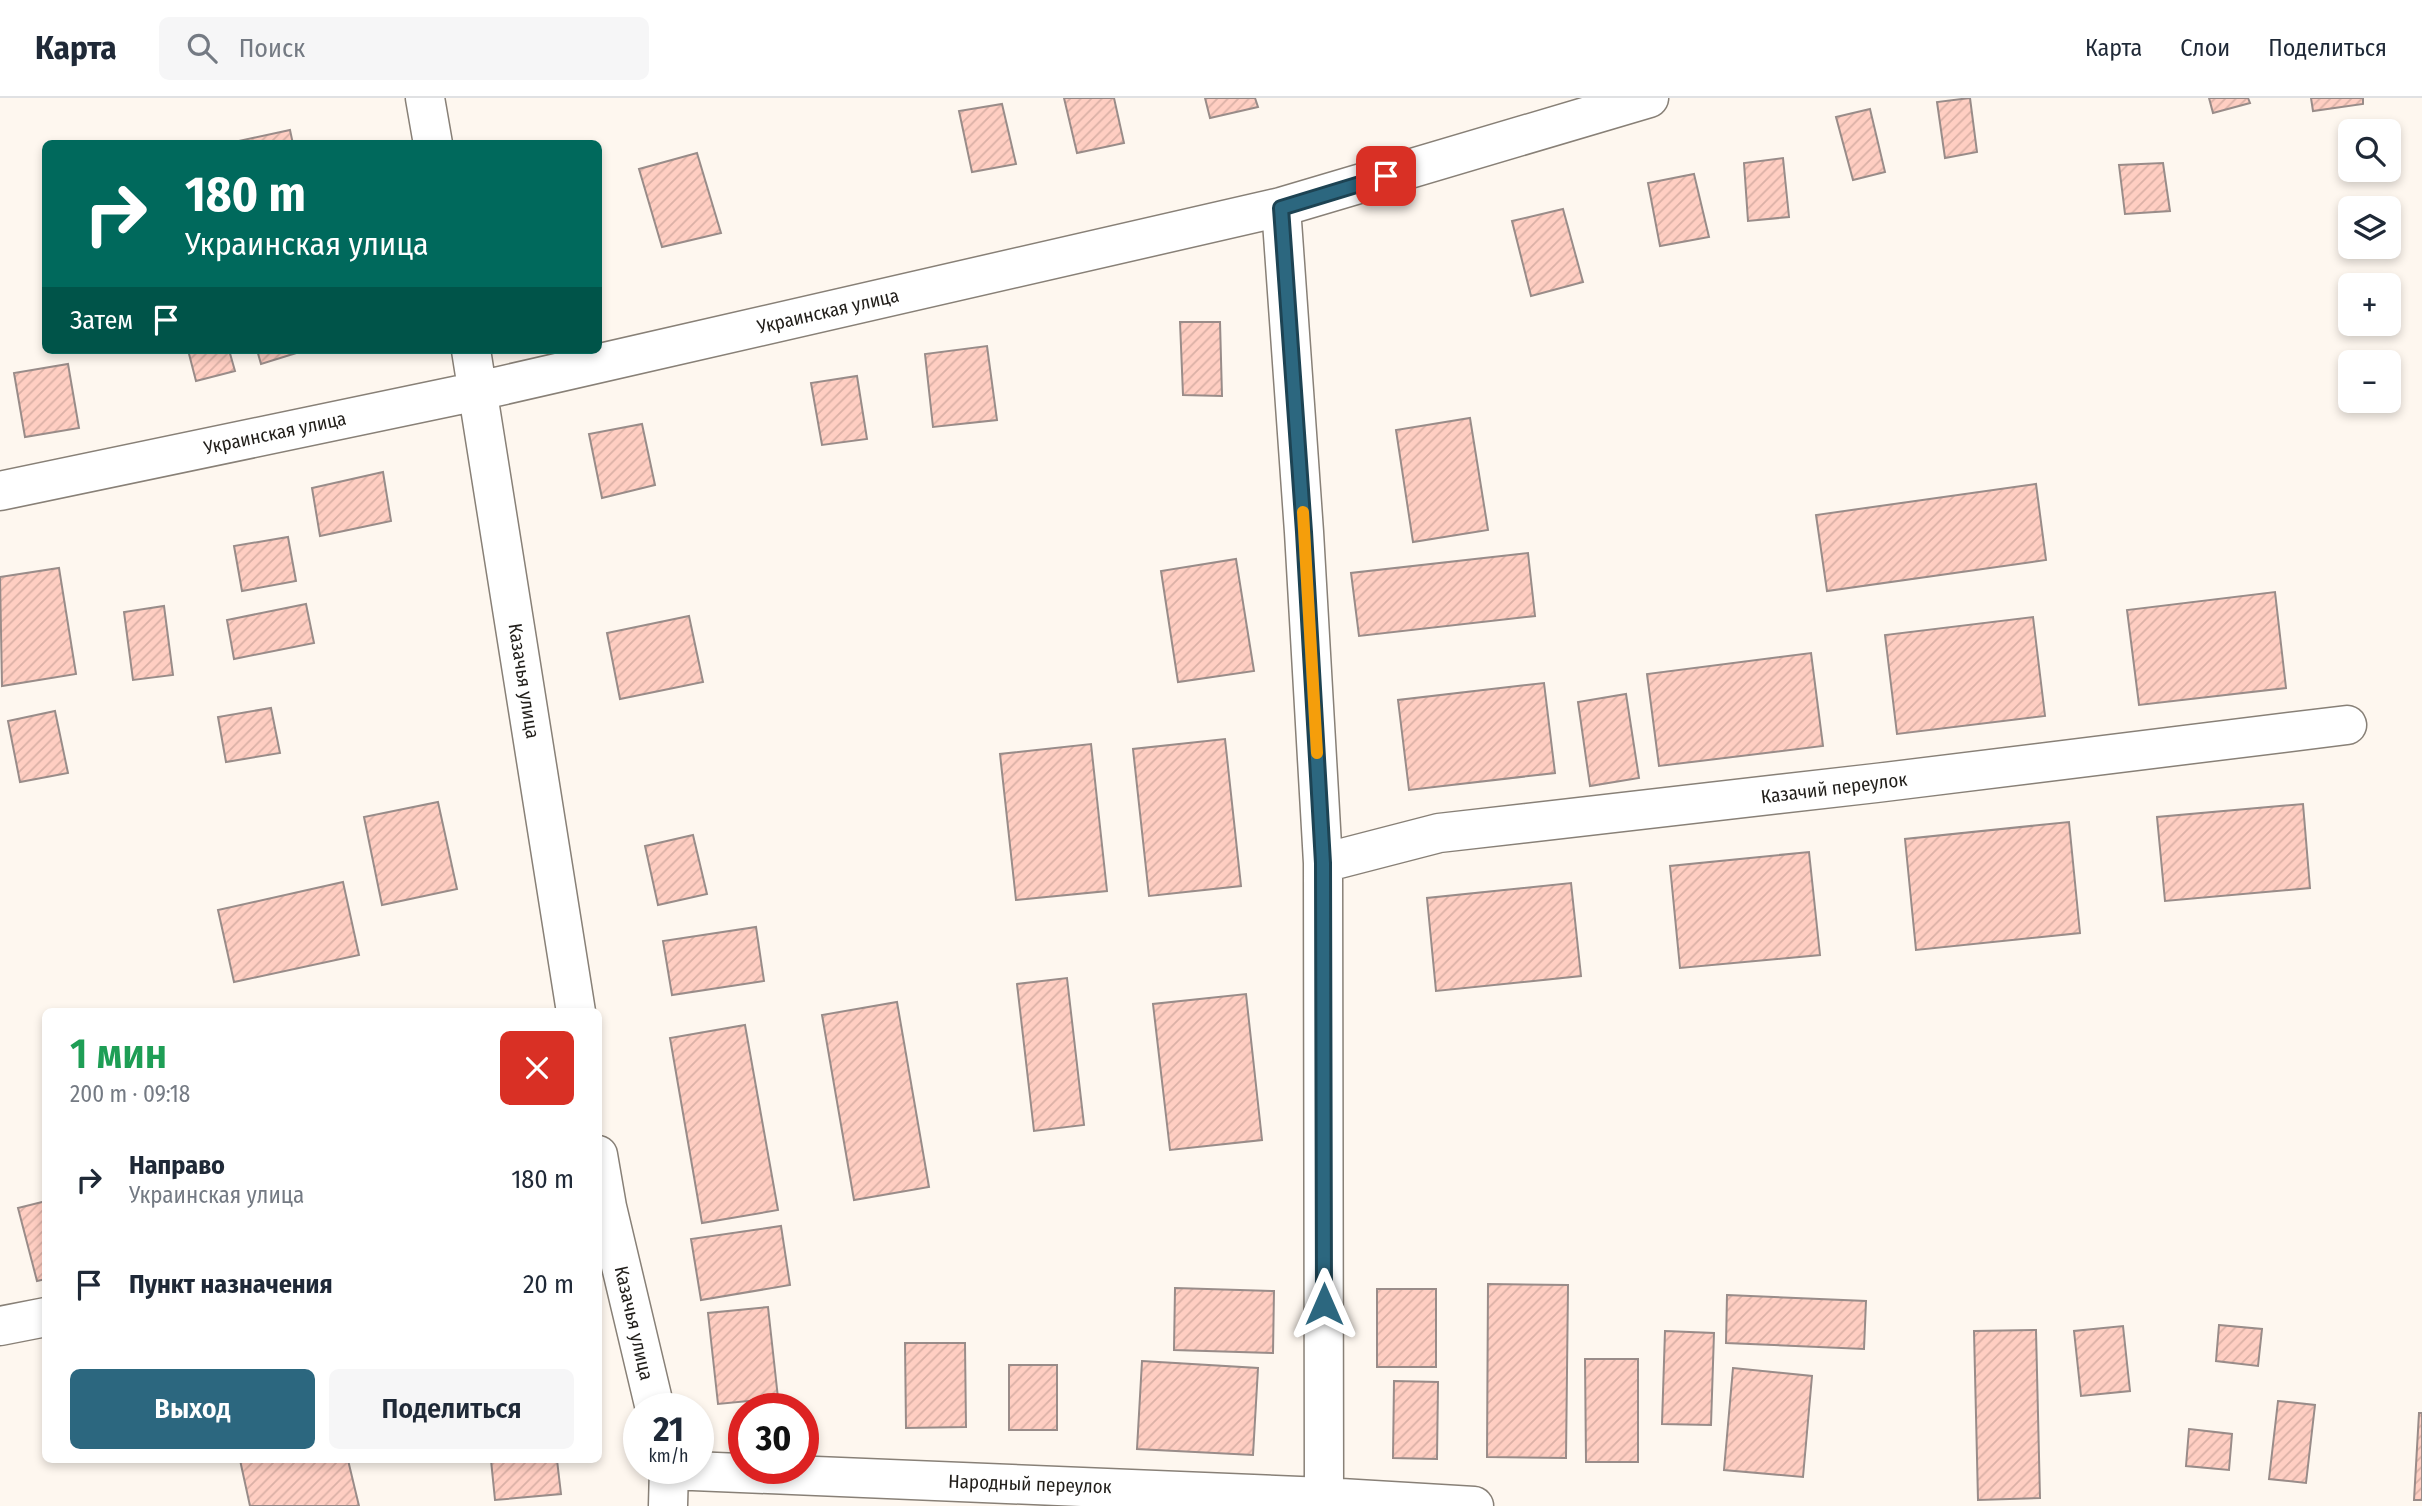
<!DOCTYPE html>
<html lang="ru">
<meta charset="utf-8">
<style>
body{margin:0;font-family:"Fira Sans Condensed",sans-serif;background:#f6f6f7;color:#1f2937;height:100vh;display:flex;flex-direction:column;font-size:26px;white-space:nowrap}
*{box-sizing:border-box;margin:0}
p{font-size:23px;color:#747a83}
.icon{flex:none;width:38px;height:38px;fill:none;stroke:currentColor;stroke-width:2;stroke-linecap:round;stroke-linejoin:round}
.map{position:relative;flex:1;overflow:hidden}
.details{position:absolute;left:42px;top:910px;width:560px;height:455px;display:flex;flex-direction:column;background:#fff;border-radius:10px;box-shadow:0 4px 10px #0003}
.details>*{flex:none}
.top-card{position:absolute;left:42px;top:42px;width:560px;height:214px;border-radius:10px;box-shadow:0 4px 10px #0003;background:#00695c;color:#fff;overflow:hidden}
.tools{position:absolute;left:2338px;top:21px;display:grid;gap:14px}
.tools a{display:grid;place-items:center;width:63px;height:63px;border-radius:10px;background:#fff;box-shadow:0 4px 10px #0003;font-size:35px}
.speed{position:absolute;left:623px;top:1295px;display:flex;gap:14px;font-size:35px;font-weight:700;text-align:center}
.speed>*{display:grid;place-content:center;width:91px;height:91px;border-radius:50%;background:#fff;box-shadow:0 4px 10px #0003;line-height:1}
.speed small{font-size:18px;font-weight:400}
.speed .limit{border:10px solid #d22;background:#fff;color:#111}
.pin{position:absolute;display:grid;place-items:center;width:60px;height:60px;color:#fff;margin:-30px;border-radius:14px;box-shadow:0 4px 10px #0006}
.me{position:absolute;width:77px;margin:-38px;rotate:0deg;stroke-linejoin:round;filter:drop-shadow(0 0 5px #0008)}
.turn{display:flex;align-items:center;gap:24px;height:147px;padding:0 28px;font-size:32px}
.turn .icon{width:91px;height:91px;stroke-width:2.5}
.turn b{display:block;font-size:49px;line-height:60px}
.then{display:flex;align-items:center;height:66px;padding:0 28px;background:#0003;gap:14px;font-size:26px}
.round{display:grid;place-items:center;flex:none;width:74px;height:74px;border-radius:10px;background:#f6f6f7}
.overview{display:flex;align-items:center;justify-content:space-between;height:119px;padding:0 28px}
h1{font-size:42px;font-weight:600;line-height:52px;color:#1e9e55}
.primary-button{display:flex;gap:14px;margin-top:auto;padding:14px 28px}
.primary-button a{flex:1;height:80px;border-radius:10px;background:#2c677f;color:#fff;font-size:28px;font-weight:600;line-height:80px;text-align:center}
.primary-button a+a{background:#f6f6f7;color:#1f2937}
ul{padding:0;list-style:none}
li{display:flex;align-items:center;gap:21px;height:105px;padding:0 28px}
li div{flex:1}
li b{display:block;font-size:26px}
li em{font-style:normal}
header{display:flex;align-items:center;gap:42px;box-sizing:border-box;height:98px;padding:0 35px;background:#fff;border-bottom:2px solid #e0e1e3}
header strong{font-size:33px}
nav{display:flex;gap:38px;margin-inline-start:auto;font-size:24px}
.search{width:490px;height:63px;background:#f6f6f7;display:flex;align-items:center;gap:18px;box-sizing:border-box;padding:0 24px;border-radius:10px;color:#747a83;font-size:26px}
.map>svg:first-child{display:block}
.building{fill:url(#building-hatch);stroke:#998c89;stroke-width:2}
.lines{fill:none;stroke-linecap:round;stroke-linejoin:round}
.minor-casing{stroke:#888077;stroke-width:41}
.minor{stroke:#fff;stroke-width:38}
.route-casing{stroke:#1d4353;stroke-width:18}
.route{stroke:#2c677f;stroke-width:12}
.slow{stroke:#f59e0b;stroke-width:12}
.labels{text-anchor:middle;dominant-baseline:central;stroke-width:5;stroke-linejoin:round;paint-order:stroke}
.street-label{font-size:19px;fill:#211e1a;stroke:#fff}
</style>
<header>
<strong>Карта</strong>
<div class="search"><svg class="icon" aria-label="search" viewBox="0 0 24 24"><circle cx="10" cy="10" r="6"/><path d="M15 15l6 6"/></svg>Поиск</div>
<nav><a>Карта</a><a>Слои</a><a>Поделиться</a></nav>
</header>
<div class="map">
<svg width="2422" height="1408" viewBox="0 0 2422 1408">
<defs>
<pattern id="building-hatch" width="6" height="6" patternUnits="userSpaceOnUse" patternTransform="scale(1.75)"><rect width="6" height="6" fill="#ffcec2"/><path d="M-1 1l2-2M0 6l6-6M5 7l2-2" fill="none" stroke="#dab0a6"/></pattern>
</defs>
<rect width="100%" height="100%" fill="#fef7ef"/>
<path class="building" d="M 1064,0 L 1114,0 L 1124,45 L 1077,55 Z
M 1205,0 L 1255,0 L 1258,9 L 1210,20 Z
M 1970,0 L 1977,54 L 1945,60 L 1937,4 Z
M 2209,0 L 2248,0 L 2250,5 L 2213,15 Z
M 2311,0 L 2363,0 L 2363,6 L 2313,13 Z
M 1002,6 L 1016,66 L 972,74 L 959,13 Z
M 1870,11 L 1885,74 L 1853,82 L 1836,19 Z
M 290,32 L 293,46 L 225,46 Z
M 697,55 L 721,135 L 662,149 L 639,71 Z
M 1783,60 L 1789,119 L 1748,123 L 1744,65 Z
M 2163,65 L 2170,113 L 2125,116 L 2119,67 Z
M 1694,76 L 1709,139 L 1660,148 L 1648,85 Z
M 1563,111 L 1583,184 L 1531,198 L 1512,123 Z
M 1180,224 L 1220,224 L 1222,298 L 1183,297 Z
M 987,248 L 997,322 L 933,329 L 925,256 Z
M 188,252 L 229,252 L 235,273 L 196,283 Z
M 257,252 L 306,252 L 261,266 Z
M 68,266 L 79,330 L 25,339 L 14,275 Z
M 857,278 L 867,341 L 822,347 L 811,285 Z
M 1470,320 L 1488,432 L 1413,444 L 1396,332 Z
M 642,326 L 655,387 L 602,400 L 589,336 Z
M 383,374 L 391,423 L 320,438 L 312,390 Z
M 2036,386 L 2046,462 L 1827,493 L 1816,417 Z
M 288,439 L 296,483 L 242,493 L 234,448 Z
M 1528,455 L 1535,518 L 1359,538 L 1351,475 Z
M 1236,461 L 1254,573 L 1178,584 L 1161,473 Z
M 59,470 L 76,576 L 2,588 L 0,479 Z
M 2275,494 L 2286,590 L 2139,607 L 2127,512 Z
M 306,506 L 314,545 L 234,561 L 227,522 Z
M 164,508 L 173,577 L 133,582 L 124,514 Z
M 689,518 L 703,584 L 620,601 L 607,535 Z
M 2033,519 L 2045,618 L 1897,636 L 1885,537 Z
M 1811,555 L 1823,648 L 1659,668 L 1647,576 Z
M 1544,585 L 1555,675 L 1409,692 L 1398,602 Z
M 1626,596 L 1639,680 L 1590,688 L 1578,604 Z
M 271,610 L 280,655 L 226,664 L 218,619 Z
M 55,613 L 68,675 L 20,684 L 8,623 Z
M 1225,641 L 1241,788 L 1149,798 L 1133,651 Z
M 1091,646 L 1107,793 L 1016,802 L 1000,656 Z
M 438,704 L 457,791 L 382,807 L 364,719 Z
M 2303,706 L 2310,790 L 2165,803 L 2157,719 Z
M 2069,724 L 2080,835 L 1916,852 L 1905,741 Z
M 693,737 L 707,796 L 658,807 L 645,748 Z
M 1809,754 L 1820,857 L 1680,870 L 1670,768 Z
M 343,784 L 359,857 L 234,884 L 218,812 Z
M 1571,785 L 1581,878 L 1436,893 L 1427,800 Z
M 756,829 L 764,883 L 672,897 L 663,843 Z
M 1067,880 L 1084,1027 L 1034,1033 L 1017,886 Z
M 1246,896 L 1262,1042 L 1170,1052 L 1153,906 Z
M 897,904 L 929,1089 L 854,1102 L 822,917 Z
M 745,927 L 778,1112 L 702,1125 L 670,940 Z
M 46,1103 L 46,1181 L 37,1183 L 18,1110 Z
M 781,1128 L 790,1187 L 701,1202 L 691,1141 Z
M 1488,1186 L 1568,1187 L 1566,1360 L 1487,1359 Z
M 1175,1190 L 1274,1193 L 1273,1255 L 1174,1252 Z
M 1377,1191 L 1436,1191 L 1436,1269 L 1377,1269 Z
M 1727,1197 L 1866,1203 L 1864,1251 L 1726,1245 Z
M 768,1209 L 778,1300 L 718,1306 L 708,1215 Z
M 2219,1227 L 2262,1231 L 2258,1268 L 2216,1263 Z
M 2123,1228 L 2130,1293 L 2081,1298 L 2074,1233 Z
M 2036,1232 L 2040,1400 L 1978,1402 L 1974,1233 Z
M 1665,1233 L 1714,1235 L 1711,1327 L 1662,1326 Z
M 905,1245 L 965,1245 L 966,1329 L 906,1330 Z
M 1585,1261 L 1638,1261 L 1638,1364 L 1586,1364 Z
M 1142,1263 L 1258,1270 L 1253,1357 L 1137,1351 Z
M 1009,1267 L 1057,1267 L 1057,1332 L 1009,1332 Z
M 1733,1270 L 1812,1278 L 1803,1379 L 1724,1372 Z
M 1394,1283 L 1438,1284 L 1437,1361 L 1393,1360 Z
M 2278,1303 L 2315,1307 L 2306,1385 L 2269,1381 Z
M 2419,1315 L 2422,1315 L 2422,1402 L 2414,1402 Z
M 2189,1331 L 2232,1336 L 2229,1372 L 2186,1368 Z
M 240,1362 L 348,1362 L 359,1408 L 250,1408 Z
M 491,1362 L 557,1362 L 561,1396 L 495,1402 Z"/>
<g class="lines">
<g class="minor-casing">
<path id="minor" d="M 425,0 L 433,46
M 1281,109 L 1304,434 L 1323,765 L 1324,1399
M 471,252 L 576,914
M 0,393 L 478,293 L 1281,109 L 1649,0
M 1323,765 L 1439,735 L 1876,685 L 2347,627
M 598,1057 L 607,1109 L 655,1311
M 0,1228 L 46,1219
M 669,1372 L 1324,1399 L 1474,1408
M 668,1408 L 669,1370"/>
</g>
<use href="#minor" class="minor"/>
</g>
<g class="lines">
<g class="route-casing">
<path id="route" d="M 1324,1206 L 1323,765 L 1304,434 L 1281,110 L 1386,78"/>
</g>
<use href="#route" class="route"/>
<path class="slow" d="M 1303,414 L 1317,655"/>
</g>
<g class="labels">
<g class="street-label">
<text transform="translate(828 213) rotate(-13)">Украинская улица</text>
<text transform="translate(275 335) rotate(-12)">Украинская улица</text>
<text transform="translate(524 583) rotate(81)">Казачья улица</text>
<text transform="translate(1834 690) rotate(-7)">Казачий переулок</text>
<text transform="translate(634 1225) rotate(77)">Казачья улица</text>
<text transform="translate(1030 1386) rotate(2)">Народный переулок</text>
</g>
</g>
</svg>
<div class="tools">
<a><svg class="icon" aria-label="search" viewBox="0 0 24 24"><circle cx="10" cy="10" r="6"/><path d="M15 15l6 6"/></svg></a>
<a><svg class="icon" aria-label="layers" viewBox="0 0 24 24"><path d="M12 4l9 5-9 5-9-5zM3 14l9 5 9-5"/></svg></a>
<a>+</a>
<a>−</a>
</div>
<div class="speed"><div>21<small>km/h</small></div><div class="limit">30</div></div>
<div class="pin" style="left:1386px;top:78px;background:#d93025"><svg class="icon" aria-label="arrive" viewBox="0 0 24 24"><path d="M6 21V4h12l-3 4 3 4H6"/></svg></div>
<svg class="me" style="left:1324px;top:1206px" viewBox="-20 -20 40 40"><path d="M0-17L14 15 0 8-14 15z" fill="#2c677f" stroke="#fff" stroke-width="4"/></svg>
<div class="top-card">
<div class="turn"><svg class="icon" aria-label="right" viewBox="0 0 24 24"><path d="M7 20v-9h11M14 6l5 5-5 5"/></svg><div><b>180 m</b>Украинская улица</div></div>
<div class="then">Затем<svg class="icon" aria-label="arrive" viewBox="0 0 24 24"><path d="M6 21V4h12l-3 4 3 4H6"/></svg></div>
</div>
<section class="details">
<div class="overview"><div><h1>1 мин</h1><p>200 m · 09:18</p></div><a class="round" style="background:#d93025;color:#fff"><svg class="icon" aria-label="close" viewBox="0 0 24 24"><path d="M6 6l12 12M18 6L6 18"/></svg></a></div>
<ul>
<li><svg class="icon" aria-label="right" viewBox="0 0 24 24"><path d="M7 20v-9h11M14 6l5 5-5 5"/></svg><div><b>Направо</b><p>Украинская улица</p></div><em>180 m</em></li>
<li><svg class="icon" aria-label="arrive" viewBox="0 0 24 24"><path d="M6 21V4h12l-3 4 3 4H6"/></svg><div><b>Пункт назначения</b></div><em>20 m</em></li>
</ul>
<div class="primary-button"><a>Выход</a><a>Поделиться</a></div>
</section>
</div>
